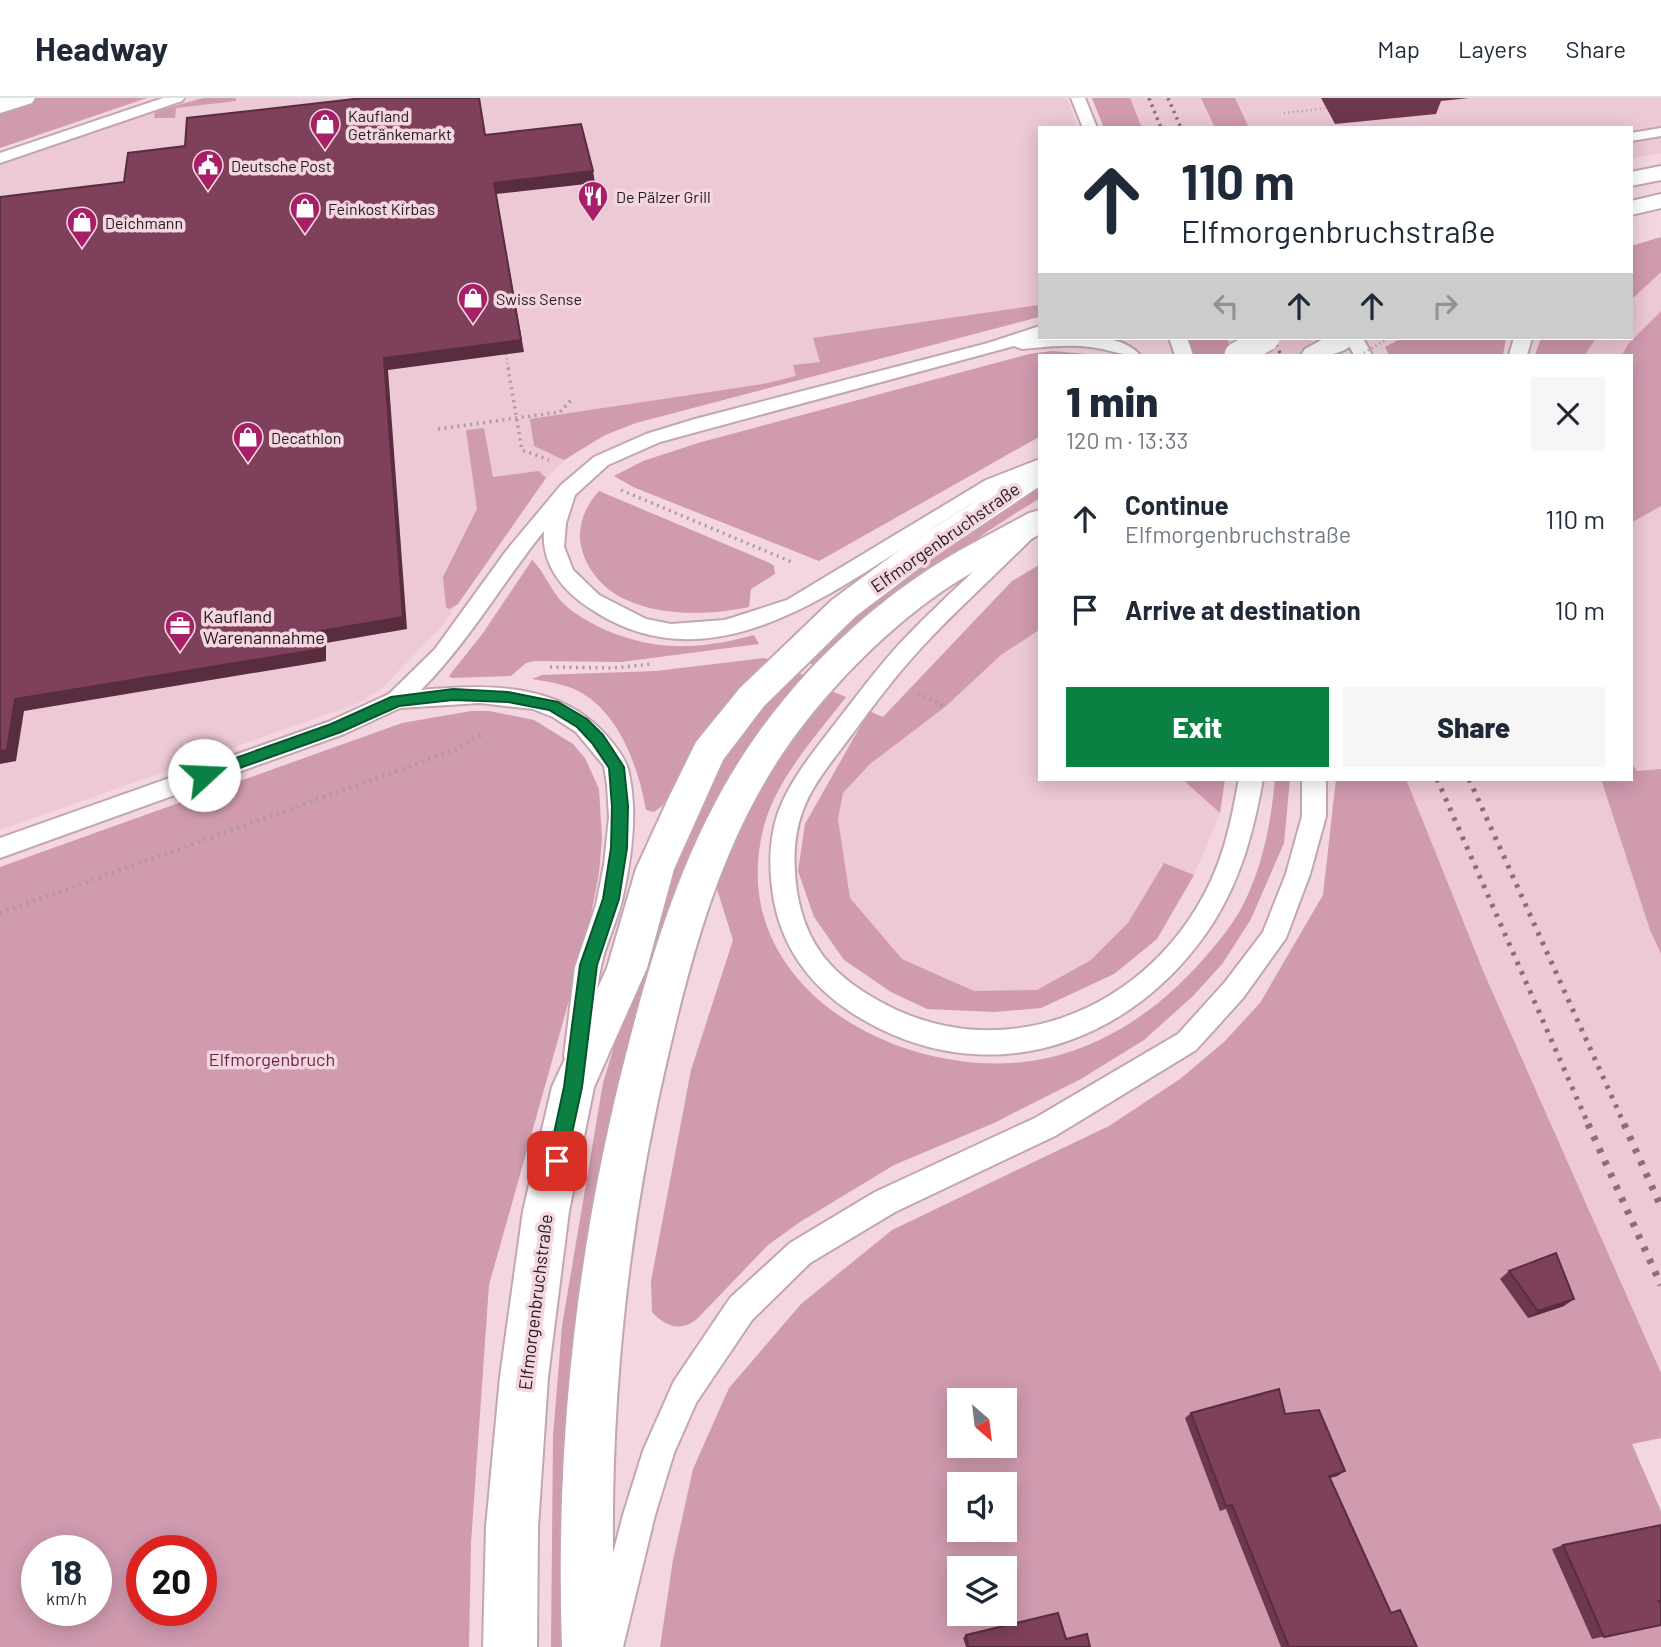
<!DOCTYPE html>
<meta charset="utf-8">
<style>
body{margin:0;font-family:Barlow,sans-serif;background:#f6f6f7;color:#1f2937;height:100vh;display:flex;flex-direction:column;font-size:26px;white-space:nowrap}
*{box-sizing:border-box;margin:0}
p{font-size:23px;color:#747a83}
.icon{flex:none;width:38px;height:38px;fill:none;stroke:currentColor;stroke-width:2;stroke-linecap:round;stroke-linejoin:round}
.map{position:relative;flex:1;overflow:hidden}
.sheet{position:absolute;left:1038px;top:256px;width:595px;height:427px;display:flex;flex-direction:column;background:#fff;border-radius:0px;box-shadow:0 4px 18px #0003}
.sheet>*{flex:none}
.hud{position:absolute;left:1038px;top:28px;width:595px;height:214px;border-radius:0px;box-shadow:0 4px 18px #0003;background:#fff;color:#1f2937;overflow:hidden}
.needle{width:46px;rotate:152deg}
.fabs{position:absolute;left:947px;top:1290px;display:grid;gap:14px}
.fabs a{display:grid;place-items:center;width:70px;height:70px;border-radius:0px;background:#fff;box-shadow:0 4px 18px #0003;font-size:35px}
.speed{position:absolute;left:21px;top:1437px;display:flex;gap:14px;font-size:35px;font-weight:700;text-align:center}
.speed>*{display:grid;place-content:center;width:91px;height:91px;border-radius:50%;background:#fff;box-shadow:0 4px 18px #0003;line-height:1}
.speed small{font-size:18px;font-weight:400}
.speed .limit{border:10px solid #d22;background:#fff;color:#111}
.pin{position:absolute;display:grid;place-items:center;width:60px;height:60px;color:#fff;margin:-30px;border-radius:14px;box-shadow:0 4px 10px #0006}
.me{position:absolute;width:77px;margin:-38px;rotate:70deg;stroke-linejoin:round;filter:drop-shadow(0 0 5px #0008)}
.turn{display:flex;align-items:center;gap:24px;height:147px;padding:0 28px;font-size:32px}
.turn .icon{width:91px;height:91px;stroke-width:2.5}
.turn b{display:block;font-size:49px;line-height:60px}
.lanes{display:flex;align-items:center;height:66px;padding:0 28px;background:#0003;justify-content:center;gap:35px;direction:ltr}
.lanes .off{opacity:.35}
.round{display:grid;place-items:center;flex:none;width:74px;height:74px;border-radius:0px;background:#f6f6f7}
.overview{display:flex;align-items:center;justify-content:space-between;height:119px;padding:0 28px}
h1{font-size:42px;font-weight:800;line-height:52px}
.button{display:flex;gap:14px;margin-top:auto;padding:14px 28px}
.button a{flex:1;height:80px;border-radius:0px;background:#0b8043;color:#fff;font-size:28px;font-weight:800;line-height:80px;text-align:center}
.button a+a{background:#f6f6f7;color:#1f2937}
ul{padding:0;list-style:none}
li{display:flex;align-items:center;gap:21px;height:91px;padding:0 28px}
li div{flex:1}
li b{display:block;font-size:26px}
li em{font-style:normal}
header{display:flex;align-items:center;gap:42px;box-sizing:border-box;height:98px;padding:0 35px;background:#fff;border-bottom:2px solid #e0e1e3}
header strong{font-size:33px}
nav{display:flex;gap:38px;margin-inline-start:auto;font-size:24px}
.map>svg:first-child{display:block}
.built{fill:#edc8d5}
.green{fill:#d09aaf;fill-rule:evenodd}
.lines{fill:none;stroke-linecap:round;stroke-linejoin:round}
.lane-casing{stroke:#c2a6b0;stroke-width:4}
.secondary-casing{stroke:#c2a6b0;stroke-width:4}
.highway-casing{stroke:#c2a6b0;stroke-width:4}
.path-far2{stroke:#af98a0;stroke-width:2.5;stroke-dasharray:1 3.5;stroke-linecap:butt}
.path-far1{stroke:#af98a0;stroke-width:3.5;stroke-dasharray:2 4.5;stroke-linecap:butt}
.path{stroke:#af98a0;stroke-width:4.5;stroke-dasharray:2 5;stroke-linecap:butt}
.lane{fill:#fff;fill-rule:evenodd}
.secondary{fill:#fff;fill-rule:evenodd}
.highway{fill:#fff;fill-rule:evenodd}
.rail-far2{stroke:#857279;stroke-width:3.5;stroke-dasharray:2.5 4.5;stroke-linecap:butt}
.rail-far1{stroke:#857279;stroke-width:5;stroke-dasharray:3.5 7;stroke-linecap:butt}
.rail{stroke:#857279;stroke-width:7;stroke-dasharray:4.5 9;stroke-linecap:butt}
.secondary-bridge-casing{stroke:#c2a6b0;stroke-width:28;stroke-linecap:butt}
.path-bridge{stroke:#af98a0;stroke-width:2.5;stroke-dasharray:1 3.5;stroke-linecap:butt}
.secondary-bridge{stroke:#fff;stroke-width:25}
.wall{fill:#6d374e}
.shaded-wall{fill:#592d40}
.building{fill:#7f405b;stroke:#592d40;stroke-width:2}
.route{fill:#0b8043;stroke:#07532c;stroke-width:2}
.labels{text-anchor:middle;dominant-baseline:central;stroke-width:7;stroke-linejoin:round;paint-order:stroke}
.far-poi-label{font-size:16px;fill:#241a1e;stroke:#f3d6e0;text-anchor:start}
.street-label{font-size:18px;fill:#241a1e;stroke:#f3d6e0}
.poi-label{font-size:18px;fill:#241a1e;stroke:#f3d6e0;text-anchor:start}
.park-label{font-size:18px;fill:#711e47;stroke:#f3d6e0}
</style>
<header>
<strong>Headway</strong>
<nav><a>Map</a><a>Layers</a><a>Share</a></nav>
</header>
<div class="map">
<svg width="1661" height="1549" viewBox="0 0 1661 1549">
<rect width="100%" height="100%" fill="#f3d6e0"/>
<path class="built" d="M 198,0 L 1067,0 L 1078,30 L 1040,30 L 1039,219 L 636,325 L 605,337 L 577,352 L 546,380 L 442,528 L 384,588 L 361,604 L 0,732 L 0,66 Z
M 1130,0 L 1661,0 L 1661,55 L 1631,61 L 1631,30 L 1142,30 Z
M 1661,174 L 1661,213 L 1628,246 L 1622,257 L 1585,257 L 1596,240 L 1631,240 L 1631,202 Z
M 1227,240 L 1310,240 L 1318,257 L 1234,257 Z
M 1661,408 L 1661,671 L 1637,673 L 1631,664 L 1631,425 Z
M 1039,532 L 1040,681 L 1182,681 L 1220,715 L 1194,777 L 1164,765 L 1129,825 L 1091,862 L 1038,892 L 974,894 L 902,861 L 850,800 L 838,721 L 843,695 L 870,666 L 945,609 L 1001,557 Z
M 1406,681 L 1601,681 L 1650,832 L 1661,856 L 1661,1275 L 1484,875 Z"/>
<path class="green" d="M 38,0 L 147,0 L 0,50 L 0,13 Z
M 204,0 L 236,0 L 236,3 L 176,10 L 175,20 L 154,20 L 155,14 L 160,12 Z
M 1092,0 L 1130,0 L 1142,30 L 1104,30 Z
M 1201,0 L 1235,0 L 1249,30 L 1215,30 Z
M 1661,139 L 1661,174 L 1631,202 L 1631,148 Z
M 1039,207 L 1039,219 L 636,325 L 605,337 L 564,362 L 534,348 L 530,321 L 763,286 L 796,278 L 793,267 L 820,264 L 813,240 Z
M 1661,213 L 1661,408 L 1631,425 L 1631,257 L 1622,257 L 1628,246 Z
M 1188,240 L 1227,240 L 1234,257 L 1195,257 Z
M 1402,240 L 1506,240 L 1503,257 L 1389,257 L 1385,249 Z
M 1541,240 L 1596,240 L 1585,257 L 1535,257 Z
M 1052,253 L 1098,257 L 1040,257 L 1039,339 L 819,463 L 633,389 L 614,378 L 643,363 L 698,345 L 1029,256 Z
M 484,330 L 493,379 L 539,373 L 546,380 L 458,506 L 449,511 L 446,509 L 443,479 L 477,411 L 466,332 Z
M 1039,390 L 1039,401 C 958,449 887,506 816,568 L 805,563 L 825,542 L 933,458 Z
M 599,393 L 770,465 L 774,468 L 775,476 L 751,491 L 749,509 C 694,521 602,520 582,452 C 576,431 584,409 599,393 Z
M 532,462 C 542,470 551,493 563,505 C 574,516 589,524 603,531 C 657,554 698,552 754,537 L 759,546 L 621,564 L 535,563 L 526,565 L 511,578 L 452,580 L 449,578 L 483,535 Z
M 1039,467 L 1039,532 L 1001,557 L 945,609 L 870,666 L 843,695 L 838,721 L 850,800 L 902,861 L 974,893 L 1037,892 L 1091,862 L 1128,825 L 1164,765 L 1194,777 L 1157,841 L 1114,876 L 1041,910 L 994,914 L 927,911 L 891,894 L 844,862 L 814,819 L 798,773 L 805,726 L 869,613 L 883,619 L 1012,483 Z
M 764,560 L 770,562 L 703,640 L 662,708 L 654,714 L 646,712 C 639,672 622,623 588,599 C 572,587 551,584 532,581 L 542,577 L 656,573 Z
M 793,573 L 806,578 C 779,610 751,640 730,676 C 707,713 693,753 677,793 L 567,1549 L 551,1549 L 553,1338 L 562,1228 L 603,985 L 671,761 L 720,665 L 750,623 Z
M 829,592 L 846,599 C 816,638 777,680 764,728 C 724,878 880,973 1012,965 C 1093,960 1162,912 1212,851 C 1224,837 1237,820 1245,803 C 1264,764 1271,723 1275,681 L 1290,681 L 1284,745 L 1251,821 L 1223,865 L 1193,898 L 1144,942 L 1081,981 L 994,1025 L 894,1067 L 800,1124 L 768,1147 L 697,1221 C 681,1234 666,1229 652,1214 L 651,1183 L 691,972 L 733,842 L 716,788 L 750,698 L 799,625 Z
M 471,613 L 489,613 L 534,622 L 573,646 L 585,660 L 599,691 L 602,740 L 599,775 L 586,842 L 489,1187 L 471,1445 L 469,1549 L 0,1549 L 0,769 L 402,625 ZM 37,1452 L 96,1452 L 96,1512 L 37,1512 ZM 142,1452 L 201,1452 L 201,1512 L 142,1512 Z
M 1631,664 L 1637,673 L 1661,671 L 1661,856 L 1650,832 L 1601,681 L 1631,681 Z
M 1182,681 L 1225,681 L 1220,715 Z
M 1336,681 L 1406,681 L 1484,875 L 1661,1275 L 1661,1340 L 1632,1346 L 1661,1413 L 1661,1549 L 660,1549 L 673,1462 L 693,1371 L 729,1290 L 801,1206 L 892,1132 L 1109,1028 L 1180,981 L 1224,944 L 1260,905 L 1323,797 ZM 959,1302 L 1004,1302 L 1004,1348 L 959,1348 ZM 959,1386 L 1004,1386 L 1004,1432 L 959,1432 ZM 959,1470 L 1004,1470 L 1004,1516 L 959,1516 Z"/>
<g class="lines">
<g class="lane-casing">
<path id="lane" d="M 163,0 L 184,0 L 182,3 L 0,65 L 0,55 Z
M 1071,0 L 1085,0 L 1097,30 L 1083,30 Z
M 1661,30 L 1661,38 L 1631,43 L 1631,35 Z
M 1040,228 L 1040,240 C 1069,240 1118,232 1140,257 C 1119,258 1110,251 1090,249 C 1068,246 1045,249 1022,251 L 1014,248 L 660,344 L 608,367 L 575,397 L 566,425 L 564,449 L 573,472 L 599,497 L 646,521 L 671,526 L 725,522 L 787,502 L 986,382 L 1040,361 L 1040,374 C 1026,380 1012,384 1000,390 C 879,452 734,606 591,511 C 564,494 541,467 544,433 C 502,485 469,544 421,592 C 485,586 558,584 605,636 C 614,646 624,658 628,671 C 638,711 632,758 623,798 C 618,822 606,844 601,868 C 595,898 594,928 590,958 L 587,967 L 577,970 L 567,967 L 564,958 L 575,869 L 596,807 L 604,767 L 609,719 L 607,687 L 604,668 L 576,634 L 553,619 L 533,611 L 480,605 L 400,610 L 344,636 L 0,760 L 0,740 L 328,624 L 389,596 L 435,551 L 506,453 L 561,387 L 594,359 L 646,336 L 695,321 L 988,245 Z
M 1169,240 L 1187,240 L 1193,257 L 1175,257 Z
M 1345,240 L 1363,240 L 1372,257 L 1354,257 Z
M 1514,240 L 1532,240 L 1527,257 L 1509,257 Z
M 1028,425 L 1035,427 L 1038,432 L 1035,437 C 998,475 958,510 922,549 C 896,577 873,608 850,639 C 833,662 813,685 803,712 C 793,738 793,766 797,794 C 806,847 832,877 879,903 C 1009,976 1162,905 1216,771 C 1228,741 1233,712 1239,681 L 1263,681 C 1254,732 1241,781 1213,825 C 1137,943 996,995 869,925 C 820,898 785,860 774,803 C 769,774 768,744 778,715 C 789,684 811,657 831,631 C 857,598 881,564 910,535 C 946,498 985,464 1021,427 Z
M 1302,681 L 1326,681 L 1326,718 L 1310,776 L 1286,840 L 1243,900 L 1196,952 L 1055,1038 L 895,1114 L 810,1165 L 752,1222 L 696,1305 L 674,1355 L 655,1417 L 623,1549 L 589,1549 L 623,1417 L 643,1353 L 674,1283 L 730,1200 L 790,1145 L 875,1094 L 1035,1020 L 1178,936 L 1225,884 L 1263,834 L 1286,776 L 1302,718 Z"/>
</g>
<g class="secondary-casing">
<path id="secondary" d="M 1661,68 L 1661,82 L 1631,88 L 1631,74 Z
M 1661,96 L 1661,110 L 1631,117 L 1631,103 Z
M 1325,240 L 1358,240 C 1344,260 1322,257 1301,257 L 1305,251 Z
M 1040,363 L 1040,388 L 931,461 L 856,518 L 764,608 L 723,662 L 674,771 L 647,870 L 594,989 L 569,1113 L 548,1279 L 538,1429 L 537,1549 L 483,1549 L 486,1429 L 500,1279 L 523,1113 L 552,989 L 607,870 L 636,771 L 669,699 L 696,644 L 740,590 L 832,502 L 909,445 L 997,390 L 1029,366 Z
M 1040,412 L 1040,436 C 1007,455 972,473 941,494 C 889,530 839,580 800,631 C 730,723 697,834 671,945 C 623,1144 605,1345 616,1549 L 562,1549 C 555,1343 577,1141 630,941 C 660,824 700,705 778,609 C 816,561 865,515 916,480 C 951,455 991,436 1029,415 Z"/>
</g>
<g class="highway-casing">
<path id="highway" d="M 0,0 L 35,0 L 32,5 L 0,15 Z"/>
</g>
<path class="path-far2" d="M 1284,15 L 1330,10
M 506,256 L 509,271"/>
<path class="path-far1" d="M 508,270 L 522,352 L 549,362
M 438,331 L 560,314 L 572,301
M 621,392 L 794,465
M 550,569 L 613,570 L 653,566
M 918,595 L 944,608"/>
<path class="path" d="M 940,607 L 945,609
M 0,815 L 455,652 L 484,635"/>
<use href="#lane" class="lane"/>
<use href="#secondary" class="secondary"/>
<use href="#highway" class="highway"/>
<path class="rail-far2" d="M 1149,0 L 1161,30
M 1168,0 L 1181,30
M 1248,240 L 1256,257
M 1273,240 L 1281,257"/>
<path class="rail-far1" d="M 1437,681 L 1589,1028
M 1469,681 L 1625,1028"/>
<path class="rail" d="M 1588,1026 L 1661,1187
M 1624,1026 L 1661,1109"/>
<g class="secondary-bridge-casing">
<path id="secondary-bridge" d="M 1237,257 L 1267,240"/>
</g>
<path class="path-bridge" d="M 1360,257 L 1389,240"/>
<use href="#secondary-bridge" class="secondary-bridge"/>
</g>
<path class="wall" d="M 1321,0 L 1469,0 L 1441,3 L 1436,16 L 1335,26 Z
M 1509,1173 L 1564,1208 L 1528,1220 L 1500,1181 Z
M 1191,1315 L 1285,1316 L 1345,1373 L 1337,1378 L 1330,1380 L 1391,1515 L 1417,1549 L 1281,1549 L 1226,1411 L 1220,1413 L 1185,1320 Z
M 1661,1427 L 1661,1504 L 1660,1504 L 1661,1527 L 1592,1541 L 1552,1451 L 1563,1447 Z
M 966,1537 L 1066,1541 L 1090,1549 L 966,1549 L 963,1540 Z"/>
<path class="shaded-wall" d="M 593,73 L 595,85 L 496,96 L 524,254 L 388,272 L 407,531 L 326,545 L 326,563 L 24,613 L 16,663 L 0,666 L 0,653 L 15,601 L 384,260 L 494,85 Z
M 1574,1201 L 1564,1208 L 1528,1220 L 1538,1213 Z
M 1345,1373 L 1337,1378 L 1322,1382 L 1329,1378 Z"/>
<path class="building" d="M 363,0 L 479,0 L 485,37 L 581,26 L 593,73 L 494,85 L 521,242 L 384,260 L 403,519 L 320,533 L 321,551 L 15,601 L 7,652 L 0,653 L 0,99 L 124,84 L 128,55 L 185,48 L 187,20 Z
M 1556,1155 L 1574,1201 L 1538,1213 L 1509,1173 Z
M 1279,1291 L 1285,1316 L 1319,1312 L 1345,1373 L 1329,1378 L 1391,1515 L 1400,1512 L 1417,1549 L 1289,1549 L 1232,1407 L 1226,1408 L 1191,1315 Z
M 1661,1427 L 1661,1503 L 1659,1503 L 1661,1506 L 1661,1527 L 1604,1539 L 1563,1447 Z
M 1058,1515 L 1066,1541 L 1087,1536 L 1090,1549 L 968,1549 L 966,1537 Z"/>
<path class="route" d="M 453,591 L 508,594 L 558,604 L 587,621 L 603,637 L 624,669 L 628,708 L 627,750 L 619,801 L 597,867 L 582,989 L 566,1063 L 563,1070 L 557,1072 L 550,1070 L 548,1063 L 564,989 L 580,867 L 603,801 L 611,750 L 612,708 L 609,670 L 592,645 L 577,629 L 549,612 L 508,604 L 453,602 L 399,608 L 341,634 L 209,681 L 199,681 L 196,677 L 199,673 L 331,626 L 391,599 Z"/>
<defs>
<g id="shop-pin" transform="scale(1.575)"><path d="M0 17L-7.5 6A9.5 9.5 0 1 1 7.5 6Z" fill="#a71f67" stroke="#f3d6e0"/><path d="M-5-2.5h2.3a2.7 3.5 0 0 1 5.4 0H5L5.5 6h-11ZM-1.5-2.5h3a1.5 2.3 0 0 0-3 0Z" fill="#fff"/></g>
<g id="civic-pin" transform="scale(1.575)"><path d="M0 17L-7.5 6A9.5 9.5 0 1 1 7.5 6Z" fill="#a71f67" stroke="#f3d6e0"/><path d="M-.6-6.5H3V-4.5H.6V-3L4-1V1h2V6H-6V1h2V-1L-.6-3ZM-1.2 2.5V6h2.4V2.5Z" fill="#fff"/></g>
<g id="restaurant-pin" transform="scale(1.575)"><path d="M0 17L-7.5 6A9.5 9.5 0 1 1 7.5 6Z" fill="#a71f67" stroke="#f3d6e0"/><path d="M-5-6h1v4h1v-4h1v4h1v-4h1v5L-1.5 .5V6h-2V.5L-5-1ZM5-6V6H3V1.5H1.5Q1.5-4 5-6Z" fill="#fff"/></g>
<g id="office-pin" transform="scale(1.575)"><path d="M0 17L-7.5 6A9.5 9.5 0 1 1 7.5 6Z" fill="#a71f67" stroke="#f3d6e0"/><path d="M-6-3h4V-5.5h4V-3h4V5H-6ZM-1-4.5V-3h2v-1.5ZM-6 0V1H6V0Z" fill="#fff"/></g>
</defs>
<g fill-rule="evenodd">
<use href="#shop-pin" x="325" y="26"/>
<use href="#civic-pin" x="208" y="67"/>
<use href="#restaurant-pin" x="593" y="98"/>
<use href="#shop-pin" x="305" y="110"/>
<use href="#shop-pin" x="82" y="124"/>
<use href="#shop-pin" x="473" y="200"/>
<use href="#shop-pin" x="248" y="339"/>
<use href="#office-pin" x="180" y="528"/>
</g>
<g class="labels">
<g class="far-poi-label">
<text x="348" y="17">Kaufland<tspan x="348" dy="18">Getränkemarkt</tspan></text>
<text x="231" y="67">Deutsche Post</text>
<text x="616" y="98">De Pälzer Grill</text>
<text x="328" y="110">Feinkost Kirbas</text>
<text x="105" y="124">Deichmann</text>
<text x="496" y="200">Swiss Sense</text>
<text x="271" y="339">Decathlon</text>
</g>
<g class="street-label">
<text transform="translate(945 439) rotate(-35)">Elfmorgenbruchstraße</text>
<text transform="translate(535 1204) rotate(-83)">Elfmorgenbruchstraße</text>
</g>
<g class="poi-label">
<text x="203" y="518">Kaufland<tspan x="203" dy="21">Warenannahme</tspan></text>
</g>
<g class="park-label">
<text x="272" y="961">Elfmorgenbruch</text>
</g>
</g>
</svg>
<div class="fabs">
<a><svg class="needle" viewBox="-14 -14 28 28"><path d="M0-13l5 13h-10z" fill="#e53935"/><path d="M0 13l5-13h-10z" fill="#747a83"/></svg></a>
<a><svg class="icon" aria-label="sound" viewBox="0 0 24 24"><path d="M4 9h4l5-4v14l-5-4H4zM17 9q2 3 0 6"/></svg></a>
<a><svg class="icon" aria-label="layers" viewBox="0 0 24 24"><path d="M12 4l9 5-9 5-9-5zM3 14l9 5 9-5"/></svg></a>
</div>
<div class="speed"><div>18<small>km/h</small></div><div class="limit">20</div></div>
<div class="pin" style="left:557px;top:1063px;background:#d93025"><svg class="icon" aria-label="arrive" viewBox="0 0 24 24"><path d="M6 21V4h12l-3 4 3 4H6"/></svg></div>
<svg class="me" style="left:204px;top:677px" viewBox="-20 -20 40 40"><circle r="19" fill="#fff"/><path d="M0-13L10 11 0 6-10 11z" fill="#0b8043"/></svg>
<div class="hud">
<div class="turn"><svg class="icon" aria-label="ahead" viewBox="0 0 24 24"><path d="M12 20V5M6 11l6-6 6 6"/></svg><div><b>110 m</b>Elfmorgenbruchstraße</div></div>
<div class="lanes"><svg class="icon off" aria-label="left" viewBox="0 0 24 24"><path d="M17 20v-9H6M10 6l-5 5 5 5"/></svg><svg class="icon" aria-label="ahead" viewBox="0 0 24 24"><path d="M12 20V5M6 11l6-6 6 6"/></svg><svg class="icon" aria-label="ahead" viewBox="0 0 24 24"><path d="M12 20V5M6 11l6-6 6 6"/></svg><svg class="icon off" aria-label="right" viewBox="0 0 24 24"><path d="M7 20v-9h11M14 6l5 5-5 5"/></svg></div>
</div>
<section class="sheet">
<div class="overview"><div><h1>1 min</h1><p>120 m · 13:33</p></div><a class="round"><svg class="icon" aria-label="close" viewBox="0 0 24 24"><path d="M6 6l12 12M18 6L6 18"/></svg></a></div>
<ul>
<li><svg class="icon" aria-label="ahead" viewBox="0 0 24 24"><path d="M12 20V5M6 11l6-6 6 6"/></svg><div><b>Continue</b><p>Elfmorgenbruchstraße</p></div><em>110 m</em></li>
<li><svg class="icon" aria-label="arrive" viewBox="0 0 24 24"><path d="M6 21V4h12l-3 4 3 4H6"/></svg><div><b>Arrive at destination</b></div><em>10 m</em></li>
</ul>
<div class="button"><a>Exit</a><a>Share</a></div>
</section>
</div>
